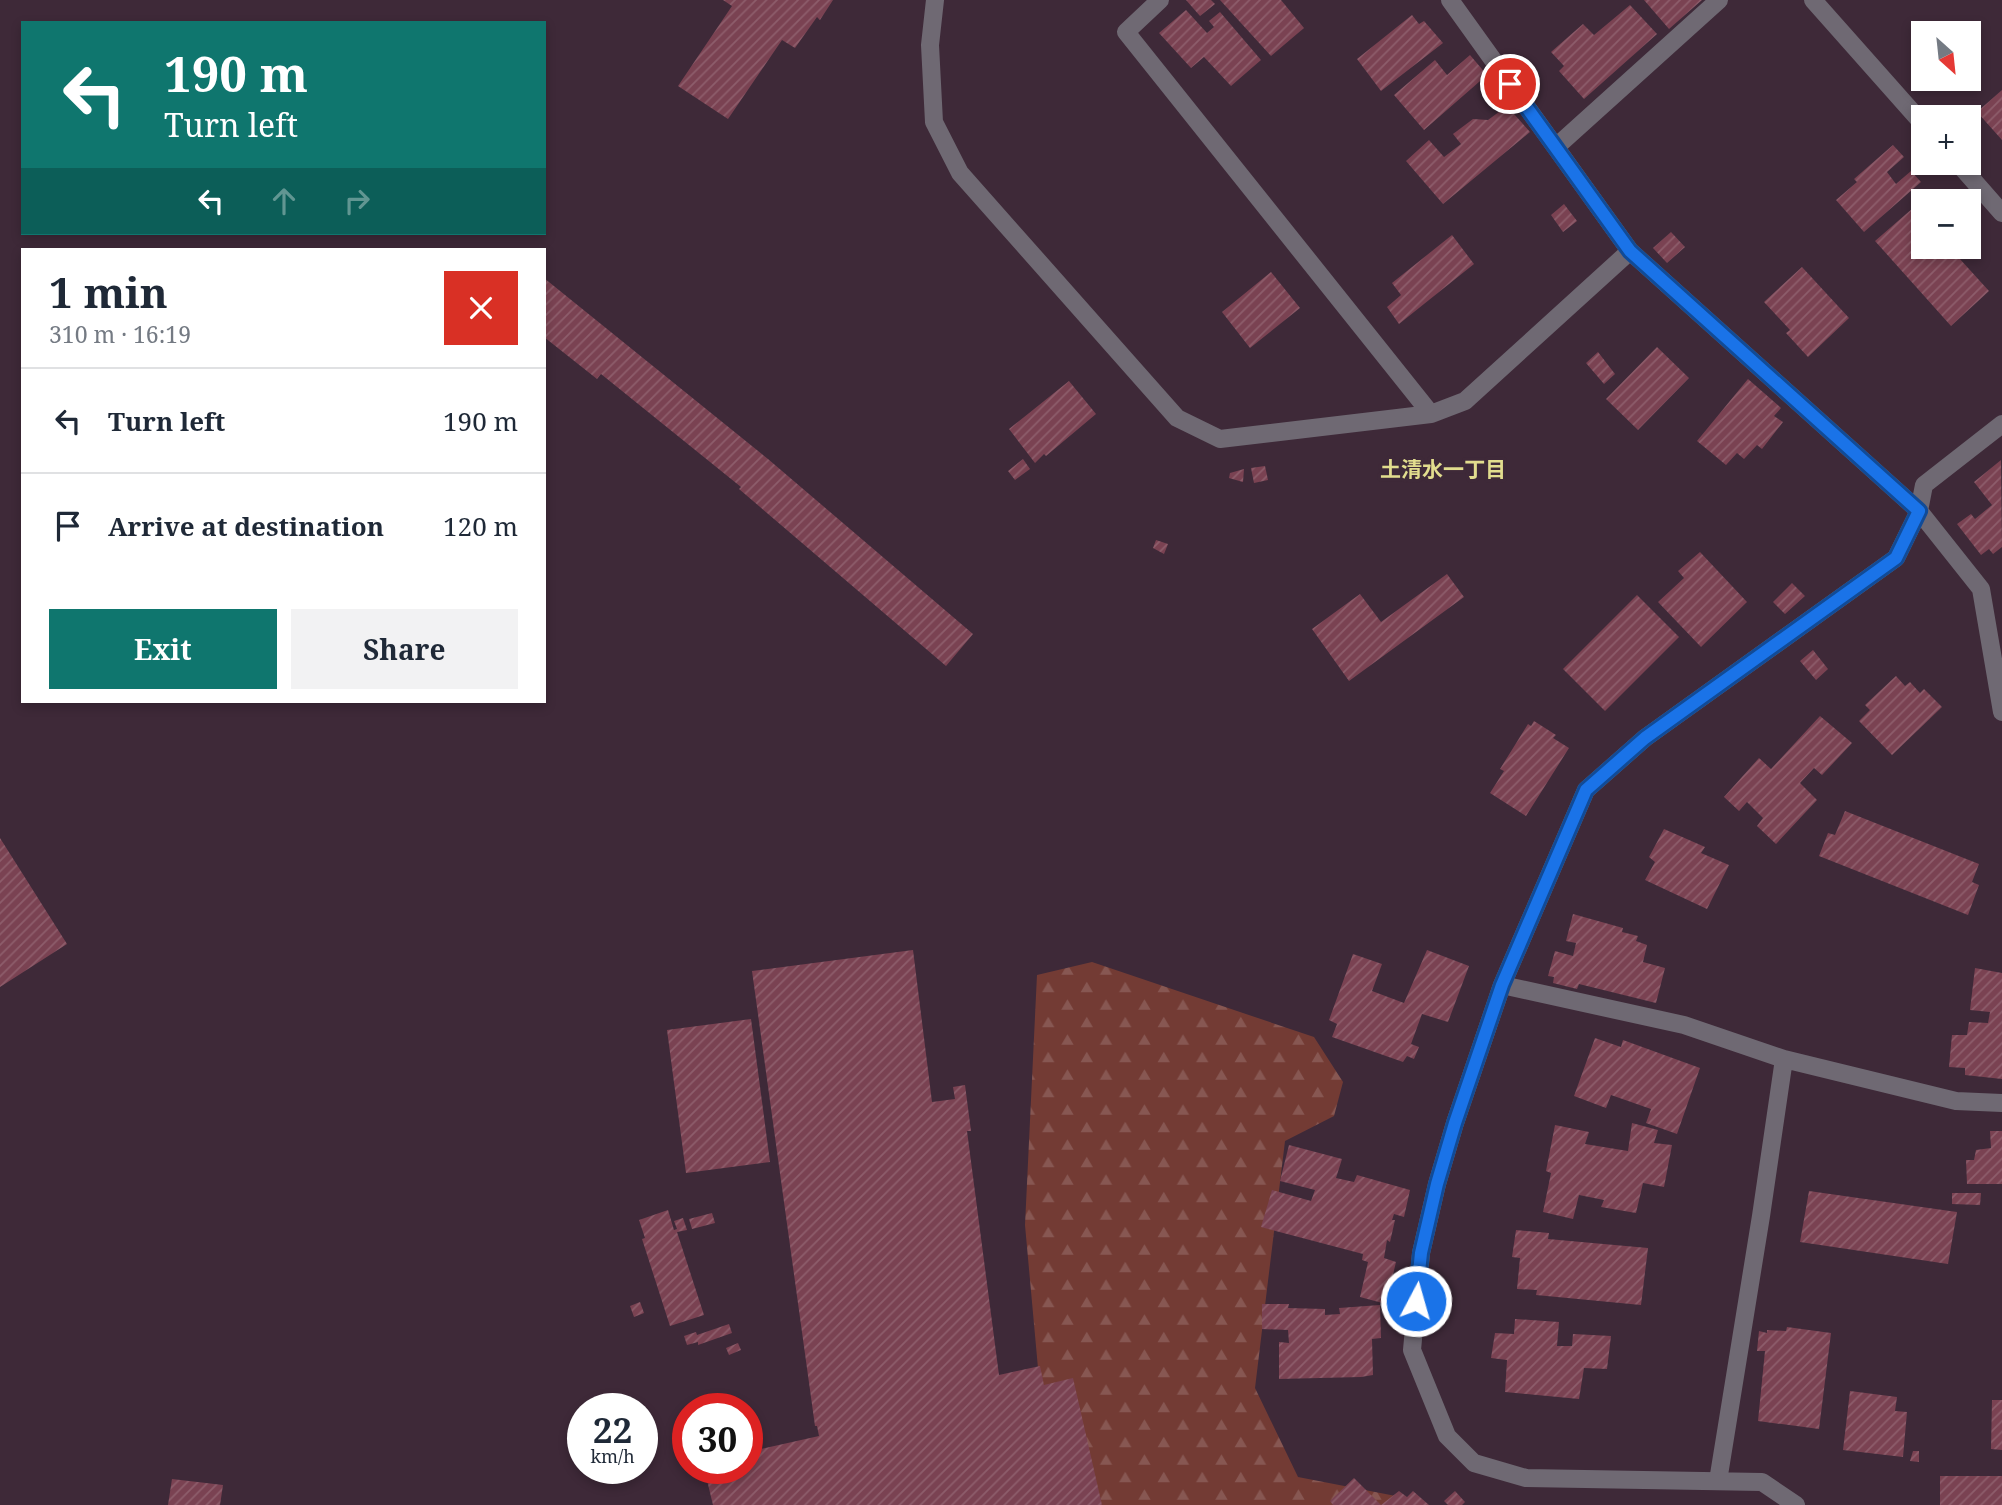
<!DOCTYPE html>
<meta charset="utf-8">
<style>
body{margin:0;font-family:"Noto Serif","Noto Sans JP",serif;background:#f2f2f3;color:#1f2937;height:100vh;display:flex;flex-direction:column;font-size:26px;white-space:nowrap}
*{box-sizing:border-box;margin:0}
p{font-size:23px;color:#747a83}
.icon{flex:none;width:38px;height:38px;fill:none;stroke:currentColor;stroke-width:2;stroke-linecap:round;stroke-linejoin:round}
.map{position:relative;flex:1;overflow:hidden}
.side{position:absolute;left:21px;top:248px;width:525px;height:455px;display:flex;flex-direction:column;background:#fff;border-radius:0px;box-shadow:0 4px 10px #0003}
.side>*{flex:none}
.hud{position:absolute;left:21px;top:21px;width:525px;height:214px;border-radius:0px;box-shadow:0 4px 10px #0003;background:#0f766e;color:#fff;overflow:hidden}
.needle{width:46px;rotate:153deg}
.buttons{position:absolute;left:1911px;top:21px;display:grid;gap:14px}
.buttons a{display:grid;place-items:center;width:70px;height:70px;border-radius:0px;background:#fff;box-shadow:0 4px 10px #0003;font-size:35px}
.speed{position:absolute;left:567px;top:1393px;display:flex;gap:14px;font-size:35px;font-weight:700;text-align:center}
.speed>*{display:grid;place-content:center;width:91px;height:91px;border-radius:50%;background:#fff;box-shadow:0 4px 10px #0003;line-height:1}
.speed small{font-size:18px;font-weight:400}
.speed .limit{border:10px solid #d22;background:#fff;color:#111}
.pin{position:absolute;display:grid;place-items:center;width:60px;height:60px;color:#fff;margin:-30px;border:4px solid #fff;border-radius:50%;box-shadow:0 2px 7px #0007}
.me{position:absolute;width:77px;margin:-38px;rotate:6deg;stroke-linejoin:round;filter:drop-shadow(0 0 5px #0008)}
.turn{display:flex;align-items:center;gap:24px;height:147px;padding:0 28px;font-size:32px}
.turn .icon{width:91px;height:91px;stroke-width:2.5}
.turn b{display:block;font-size:49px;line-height:60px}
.lanes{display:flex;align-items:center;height:66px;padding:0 28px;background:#0003;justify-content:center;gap:35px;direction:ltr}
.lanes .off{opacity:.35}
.round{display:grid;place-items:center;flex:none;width:74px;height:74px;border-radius:0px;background:#f2f2f3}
.headline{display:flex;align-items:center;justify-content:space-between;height:119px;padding:0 28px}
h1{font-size:42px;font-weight:700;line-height:52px}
.primary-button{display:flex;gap:14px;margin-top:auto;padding:14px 28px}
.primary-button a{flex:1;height:80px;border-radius:0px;background:#0f766e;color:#fff;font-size:28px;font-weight:700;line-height:80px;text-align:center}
.primary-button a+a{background:#f2f2f3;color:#1f2937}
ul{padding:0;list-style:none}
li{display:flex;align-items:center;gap:21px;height:105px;padding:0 28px;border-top:2px solid #e0e1e3}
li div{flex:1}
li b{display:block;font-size:26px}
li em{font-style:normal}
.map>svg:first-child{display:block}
.forest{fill:url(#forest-firs)}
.building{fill:url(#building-hatch)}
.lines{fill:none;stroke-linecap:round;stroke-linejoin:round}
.minor{stroke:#6f6973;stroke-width:18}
.tertiary{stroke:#6f6973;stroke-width:18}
.route-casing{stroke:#114b97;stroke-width:18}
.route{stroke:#1a73e8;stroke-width:12}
.labels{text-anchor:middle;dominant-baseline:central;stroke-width:7;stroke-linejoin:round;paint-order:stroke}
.neighbourhood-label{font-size:21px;font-weight:bold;fill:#e2dd8e;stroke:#3e2938}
</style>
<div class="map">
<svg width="2002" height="1505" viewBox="0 0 2002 1505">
<defs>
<pattern id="forest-firs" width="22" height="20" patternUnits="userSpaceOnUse" patternTransform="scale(1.75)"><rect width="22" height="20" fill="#733b34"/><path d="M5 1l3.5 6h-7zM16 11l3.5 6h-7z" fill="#875752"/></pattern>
<pattern id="building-hatch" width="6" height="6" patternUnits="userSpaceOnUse" patternTransform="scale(1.75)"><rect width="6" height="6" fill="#7a4252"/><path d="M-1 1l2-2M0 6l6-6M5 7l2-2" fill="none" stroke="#8d5d6b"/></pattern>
</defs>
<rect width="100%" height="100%" fill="#3e2938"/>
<path class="forest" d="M 1092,962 L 1314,1037 L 1343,1082 L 1334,1116 L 1285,1141 L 1255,1388 L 1298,1477 L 1406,1498 L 1413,1505 L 1077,1505 L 1040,1390 L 1025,1225 L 1037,975 Z"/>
<path class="building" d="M 723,0 L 833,0 L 820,20 L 817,17 L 795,48 L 782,40 L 728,119 L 678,86 L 732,6 Z
M 1186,0 L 1211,0 L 1215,4 L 1200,16 Z
M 1220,0 L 1281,0 L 1304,28 L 1271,56 Z
M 1644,0 L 1702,0 L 1669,29 Z
M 1630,5 L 1657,34 L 1584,99 L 1559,71 L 1564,66 L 1551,52 L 1583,24 L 1594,35 Z
M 1186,10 L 1207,33 L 1214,27 L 1209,21 L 1220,12 L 1261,60 L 1231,86 L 1204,57 L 1191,68 L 1159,33 Z
M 1412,15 L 1419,24 L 1424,21 L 1443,43 L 1381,91 L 1357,59 Z
M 1470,55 L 1487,75 L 1424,130 L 1394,95 L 1435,60 L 1447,75 Z
M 2002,90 L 2002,140 L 1977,112 Z
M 1507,106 L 1530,132 L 1443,204 L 1406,161 L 1429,140 L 1444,157 L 1461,144 L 1453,134 L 1473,119 L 1488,120 Z
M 1893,145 L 1904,157 L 1887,172 L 1896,184 L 1911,171 L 1921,182 L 1864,232 L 1836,200 L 1857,182 L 1854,179 Z
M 1564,204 L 1577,221 L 1563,232 L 1551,215 Z
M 1913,208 L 1923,219 L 1923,247 L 1949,247 L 1989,291 L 1951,326 L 1875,241 Z
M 1671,232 L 1685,247 L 1667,263 L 1653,248 Z
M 1452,235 L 1474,264 L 1399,324 L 1387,307 L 1401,295 L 1392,283 Z
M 1802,267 L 1849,318 L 1808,357 L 1786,333 L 1790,330 L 1764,302 Z
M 1271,272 L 1300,308 L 1250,348 L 1222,312 Z
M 544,278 L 768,459 L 973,634 L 946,666 L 739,489 L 741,487 L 601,374 L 597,379 L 544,337 Z
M 1657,347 L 1689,378 L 1638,430 L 1606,399 Z
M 1598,352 L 1615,374 L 1604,384 L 1586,363 Z
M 1748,379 L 1781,408 L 1774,416 L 1783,422 L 1762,449 L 1757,445 L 1744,459 L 1737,453 L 1726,465 L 1697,441 Z
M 1069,381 L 1096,414 L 1046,456 L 1044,454 L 1035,463 L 1009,429 Z
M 1023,459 L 1030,469 L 1015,480 L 1008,471 Z
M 2001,460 L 2002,547 L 1993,554 L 1989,549 L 1981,555 L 1957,524 L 1971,514 L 1975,519 L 1992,505 L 1974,482 Z
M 1265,466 L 1268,480 L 1254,483 L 1251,468 Z
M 1244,469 L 1243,482 L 1229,478 L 1230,473 Z
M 1156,540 L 1168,544 L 1164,554 L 1153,548 Z
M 1700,552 L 1747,602 L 1701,647 L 1658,602 L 1684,578 L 1678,571 Z
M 1447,574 L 1464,597 L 1349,681 L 1312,629 L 1360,594 L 1381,622 Z
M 1792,583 L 1805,596 L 1785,614 L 1773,602 Z
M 1637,595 L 1679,637 L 1605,711 L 1563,669 Z
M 1813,650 L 1828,669 L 1816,680 L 1800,661 Z
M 1896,676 L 1905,686 L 1910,682 L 1920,693 L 1924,689 L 1942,707 L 1892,755 L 1859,721 L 1870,710 L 1865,705 Z
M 1820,716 L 1852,743 L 1822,775 L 1814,768 L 1800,783 L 1817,800 L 1776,844 L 1757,826 L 1763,818 L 1747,802 L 1739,811 L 1724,797 L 1759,758 L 1771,769 Z
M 1534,721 L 1556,735 L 1553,738 L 1569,748 L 1526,816 L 1490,793 L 1504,771 L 1500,769 L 1528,724 L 1531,726 Z
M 1845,811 L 1979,864 L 1972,882 L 1979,885 L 1968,915 L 1819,856 L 1828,833 L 1835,835 Z
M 1664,829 L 1705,847 L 1701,853 L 1729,865 L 1707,909 L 1645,880 L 1655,862 L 1649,857 Z
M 0,838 L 67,944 L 0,987 Z
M 1573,914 L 1623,928 L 1622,932 L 1638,936 L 1636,941 L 1647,945 L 1643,962 L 1665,968 L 1656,1003 L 1579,984 L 1577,989 L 1553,983 L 1554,977 L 1548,976 L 1555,951 L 1573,956 L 1576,943 L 1566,941 Z
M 913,950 L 932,1102 L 955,1099 L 953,1087 L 965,1085 L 971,1131 L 967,1131 L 999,1375 L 1040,1366 L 1044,1385 L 1073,1378 L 1102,1505 L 713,1505 L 704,1468 L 747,1468 L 747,1452 L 819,1436 L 817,1426 L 815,1426 L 752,971 Z
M 1427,950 L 1469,966 L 1448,1022 L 1422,1014 L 1411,1044 L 1419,1047 L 1414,1059 L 1407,1056 L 1403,1062 L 1332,1037 L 1337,1024 L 1329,1020 L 1353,954 L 1382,964 L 1372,991 L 1404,1003 Z
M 1975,968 L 2002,973 L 2002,1079 L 1965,1075 L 1965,1068 L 1949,1067 L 1952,1035 L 1967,1035 L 1969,1022 L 1988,1023 L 1990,1012 L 1970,1010 Z
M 751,1019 L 770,1162 L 686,1173 L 667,1030 Z
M 1595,1038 L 1621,1047 L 1623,1040 L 1700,1068 L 1677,1134 L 1646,1123 L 1651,1109 L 1611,1095 L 1606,1108 L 1574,1096 Z
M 1632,1123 L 1658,1130 L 1654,1143 L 1672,1145 L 1664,1187 L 1643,1183 L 1636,1213 L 1601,1207 L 1604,1200 L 1579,1195 L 1573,1219 L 1543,1212 L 1551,1173 L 1546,1171 L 1555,1125 L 1589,1132 L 1585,1144 L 1628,1151 Z
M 1990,1131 L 2002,1131 L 2002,1184 L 1967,1184 L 1966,1160 L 1974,1160 L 1976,1150 L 1991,1148 Z
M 1289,1145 L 1342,1159 L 1336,1178 L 1354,1182 L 1357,1175 L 1410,1190 L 1404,1217 L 1394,1214 L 1392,1220 L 1395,1220 L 1390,1242 L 1387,1240 L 1384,1258 L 1396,1262 L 1386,1304 L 1360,1297 L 1368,1262 L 1362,1260 L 1363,1254 L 1261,1227 L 1272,1190 L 1311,1201 L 1315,1190 L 1280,1181 Z
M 1809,1191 L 1957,1212 L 1948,1264 L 1800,1242 Z
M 1952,1193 L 1981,1193 L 1980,1205 L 1952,1204 Z
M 668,1210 L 674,1230 L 677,1229 L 674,1221 L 683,1218 L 687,1230 L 677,1232 L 704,1315 L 670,1326 L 642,1239 L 645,1238 L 639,1220 Z
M 712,1213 L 715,1223 L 692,1229 L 689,1219 Z
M 1516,1230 L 1549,1233 L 1548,1239 L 1648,1248 L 1641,1305 L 1536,1295 L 1537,1290 L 1517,1289 L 1520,1258 L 1512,1257 Z
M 640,1302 L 644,1313 L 634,1317 L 630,1306 Z
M 1262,1304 L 1289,1304 L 1288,1308 L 1325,1309 L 1325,1315 L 1340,1314 L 1339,1308 L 1380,1305 L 1381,1338 L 1372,1339 L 1373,1375 L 1361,1377 L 1279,1379 L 1279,1342 L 1289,1343 L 1288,1330 L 1262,1329 Z
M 1515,1319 L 1559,1322 L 1557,1346 L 1572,1346 L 1573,1334 L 1611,1336 L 1607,1369 L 1584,1368 L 1579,1399 L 1505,1392 L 1507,1360 L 1491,1358 L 1495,1333 L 1514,1334 Z
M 729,1324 L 732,1333 L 698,1345 L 698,1342 L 687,1345 L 684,1336 L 696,1332 L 697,1335 Z
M 1787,1327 L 1831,1333 L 1819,1429 L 1758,1421 L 1765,1351 L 1757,1351 L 1759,1331 L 1767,1333 L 1767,1330 L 1786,1331 Z
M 738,1343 L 741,1350 L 729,1355 L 726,1348 Z
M 1850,1391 L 1897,1397 L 1895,1411 L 1907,1412 L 1903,1457 L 1843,1450 Z
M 1992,1400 L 2002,1400 L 2002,1450 L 1991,1449 Z
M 1913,1451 L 1919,1451 L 1919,1462 L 1910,1461 Z
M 1940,1476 L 2002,1476 L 2002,1505 L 1940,1505 Z
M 1354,1478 L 1381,1505 L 1399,1491 L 1407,1497 L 1413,1491 L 1429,1505 L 1333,1505 L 1330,1501 Z
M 172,1479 L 223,1485 L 220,1505 L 168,1505 Z
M 1455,1491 L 1465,1502 L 1462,1505 L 1448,1505 L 1444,1501 Z"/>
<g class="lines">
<path class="minor" d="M 935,0 L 930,45 L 934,122 L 960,173 L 1177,418 L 1220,439 L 1431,414 L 1465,401 L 1630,251
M 1160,0 L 1126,32 L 1431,414
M 1450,0 L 1630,251 L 1919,511 L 1981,589 L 2002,712
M 1556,147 L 1719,0
M 1502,985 L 1684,1025 L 1784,1059 L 1956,1101 L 2002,1103
M 1718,1481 L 1761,1216 L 1784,1059
M 1796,1505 L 1762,1482 L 1526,1478 L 1474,1463 L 1447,1436 L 1412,1350 L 1421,1253 L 1437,1184 L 1455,1123 L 1502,985 L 1586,790 L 1645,738 L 1896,558 L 1919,511 L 1924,485 L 2002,424"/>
<path class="tertiary" d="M 1813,0 L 1923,124
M 1958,163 L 2002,213"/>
</g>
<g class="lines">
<g class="route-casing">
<path id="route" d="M 1416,1301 L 1421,1253 L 1437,1184 L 1455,1123 L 1502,985 L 1586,790 L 1645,738 L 1896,558 L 1919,511 L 1630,251 L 1510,84"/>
</g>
<use href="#route" class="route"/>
</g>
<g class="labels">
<g class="neighbourhood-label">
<text x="1443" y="469">土清水一丁目</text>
</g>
</g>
</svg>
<div class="buttons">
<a><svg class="needle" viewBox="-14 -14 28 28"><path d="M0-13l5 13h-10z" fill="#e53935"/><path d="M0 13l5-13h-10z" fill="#747a83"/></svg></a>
<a>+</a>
<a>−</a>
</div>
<div class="speed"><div>22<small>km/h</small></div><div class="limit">30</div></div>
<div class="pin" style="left:1510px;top:84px;background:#d93025"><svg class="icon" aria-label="arrive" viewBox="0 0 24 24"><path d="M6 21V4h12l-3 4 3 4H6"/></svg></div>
<svg class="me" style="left:1416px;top:1301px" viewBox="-20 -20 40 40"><circle r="17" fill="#1a73e8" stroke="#fff" stroke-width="3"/><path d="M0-11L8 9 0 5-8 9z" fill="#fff"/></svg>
<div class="hud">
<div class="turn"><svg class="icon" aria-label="left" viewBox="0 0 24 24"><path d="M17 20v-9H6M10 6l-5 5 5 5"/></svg><div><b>190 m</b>Turn left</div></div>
<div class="lanes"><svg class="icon" aria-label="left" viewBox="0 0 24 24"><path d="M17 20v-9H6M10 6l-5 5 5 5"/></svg><svg class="icon off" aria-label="ahead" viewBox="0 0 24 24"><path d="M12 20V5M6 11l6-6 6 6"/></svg><svg class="icon off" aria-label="right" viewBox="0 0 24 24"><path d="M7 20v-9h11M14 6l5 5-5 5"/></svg></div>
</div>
<section class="side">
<div class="headline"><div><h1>1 min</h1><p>310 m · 16:19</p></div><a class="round" style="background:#d93025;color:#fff"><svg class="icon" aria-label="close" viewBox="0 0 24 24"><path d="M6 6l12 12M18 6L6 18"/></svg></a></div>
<ul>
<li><svg class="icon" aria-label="left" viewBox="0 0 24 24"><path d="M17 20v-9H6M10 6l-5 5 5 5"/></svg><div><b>Turn left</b></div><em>190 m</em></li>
<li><svg class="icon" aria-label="arrive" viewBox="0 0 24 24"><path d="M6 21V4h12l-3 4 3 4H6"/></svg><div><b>Arrive at destination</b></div><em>120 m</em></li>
</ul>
<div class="primary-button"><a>Exit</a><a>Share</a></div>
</section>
</div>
